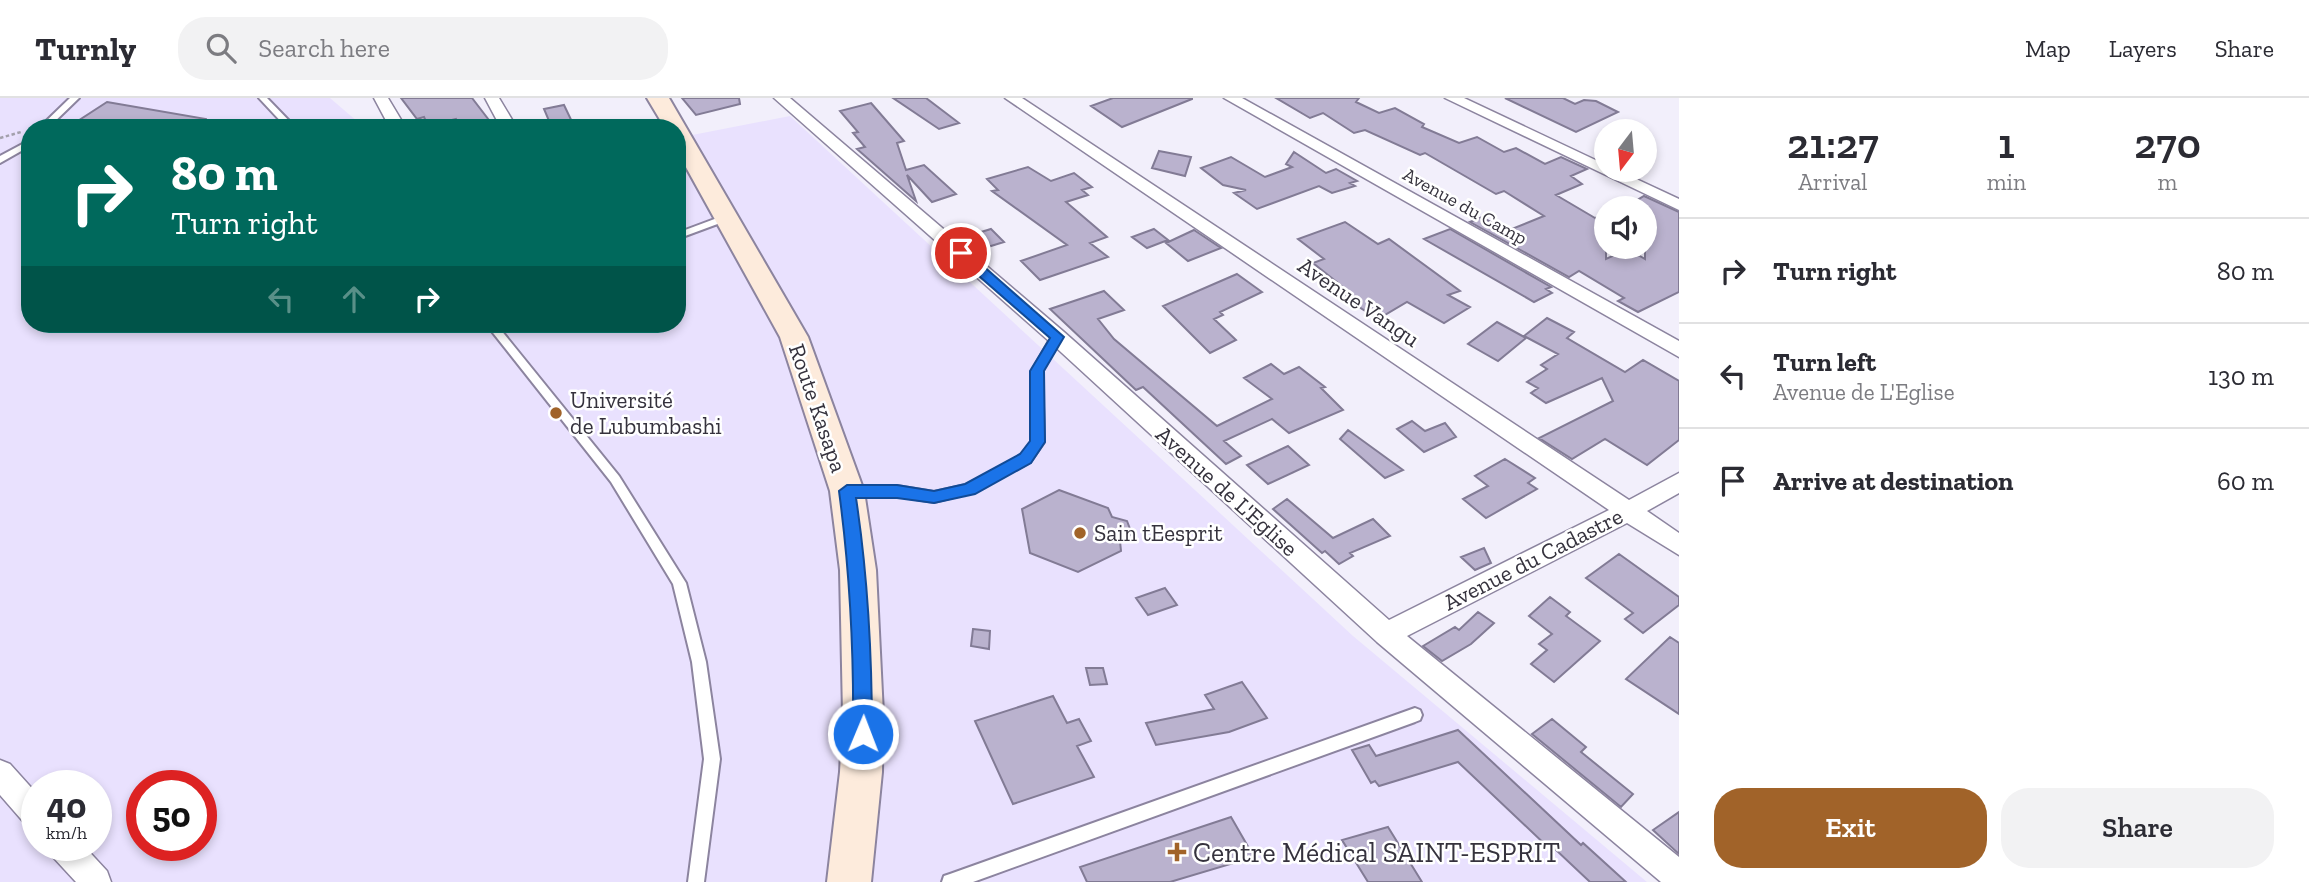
<!DOCTYPE html>
<meta charset="utf-8">
<style>
body{margin:0;font-family:"Zilla Slab",serif;background:#f2f2f3;color:#2b2b33;height:100vh;display:flex;flex-direction:column;font-size:26px;white-space:nowrap}
*{box-sizing:border-box;margin:0}
p{font-size:23px;color:#7c7c81}
.icon{flex:none;width:38px;height:38px;fill:none;stroke:currentColor;stroke-width:2;stroke-linecap:round;stroke-linejoin:round}
.map{position:relative;flex:1;overflow:hidden}
.panel{display:flex;flex-direction:column;background:#fff;width:630px}
.panel>*{flex:none}
.guide{position:absolute;left:21px;top:21px;width:665px;height:214px;border-radius:28px;box-shadow:0 4px 10px #0003;background:#00695c;color:#fff;overflow:hidden}
.needle{width:46px;rotate:196deg}
.tools{position:absolute;left:1594px;top:21px;display:grid;gap:14px}
.tools a{display:grid;place-items:center;width:63px;height:63px;border-radius:50%;background:#fff;box-shadow:0 4px 10px #0003;font-size:35px}
.speed{position:absolute;left:21px;top:672px;display:flex;gap:14px;font-size:35px;font-weight:700;text-align:center}
.speed>*{display:grid;place-content:center;width:91px;height:91px;border-radius:50%;background:#fff;box-shadow:0 4px 10px #0003;line-height:1}
.speed small{font-size:18px;font-weight:400}
.speed .limit{border:10px solid #d22;background:#fff;color:#111}
.pin{position:absolute;display:grid;place-items:center;width:60px;height:60px;color:#fff;margin:-30px;border:4px solid #fff;border-radius:50%;box-shadow:0 2px 7px #0007}
.me{position:absolute;width:77px;margin:-38px;rotate:1deg;stroke-linejoin:round;filter:drop-shadow(0 0 5px #0008)}
.turn{display:flex;align-items:center;gap:24px;height:147px;padding:0 35px;font-size:32px}
.turn .icon{width:91px;height:91px;stroke-width:2.5}
.turn b{display:block;font-size:49px;line-height:60px}
.lanes{display:flex;align-items:center;height:66px;padding:0 35px;background:#0003;justify-content:center;gap:35px;direction:ltr}
.lanes .off{opacity:.35}
.eta{display:flex;justify-content:space-evenly;align-items:center;height:119px;text-align:center}
.eta b{font-size:42px;font-weight:600;line-height:49px}
.cta{display:flex;gap:14px;margin-top:auto;padding:14px 35px}
.cta a{flex:1;height:80px;border-radius:28px;background:#a16329;color:#fff;font-size:28px;font-weight:600;line-height:80px;text-align:center}
.cta a+a{background:#f2f2f3;color:#2b2b33}
ul{padding:0;list-style:none}
li{display:flex;align-items:center;gap:21px;height:105px;padding:0 35px;border-top:2px solid #e1e1e2}
li div{flex:1}
li b{display:block;font-size:26px}
li em{font-style:normal}
header{display:flex;align-items:center;gap:42px;box-sizing:border-box;height:98px;padding:0 35px;background:#fff;border-bottom:2px solid #e1e1e2}
header strong{font-size:33px}
nav{display:flex;gap:38px;margin-inline-start:auto;font-size:24px}
.search{width:490px;height:63px;background:#f2f2f3;display:flex;align-items:center;gap:18px;box-sizing:border-box;padding:0 24px;border-radius:28px;color:#7c7c81;font-size:26px}
main{display:flex;flex:1;min-height:0}
.map>svg:first-child{display:block}
.built{fill:#e9e1fe;fill-rule:evenodd}
.building{fill:#bab2ce;stroke:#827b95;stroke-width:2}
.lines{fill:none;stroke-linecap:round;stroke-linejoin:round}
.service-casing{stroke:#8c849f;stroke-width:4}
.minor-casing{stroke:#8c849f;stroke-width:3}
.secondary-casing{stroke:#8c849f;stroke-width:4}
.path{stroke:#a3a0ac;stroke-width:2.5;stroke-dasharray:3.5 2.5;stroke-linecap:butt}
.service{fill:#fff;fill-rule:evenodd}
.minor{fill:#fff;fill-rule:evenodd}
.secondary{fill:#fdebdc;fill-rule:evenodd}
.route{fill:#1a73e8;stroke:#114b97;stroke-width:2}
.poi-dot{fill:#a16329;stroke:#fff;stroke-width:2.5}
.labels{text-anchor:middle;dominant-baseline:central;stroke-width:5;stroke-linejoin:round;paint-order:stroke}
.far-street-label{font-size:19px;fill:#35323d;stroke:#fff}
.street-label{font-size:23px;fill:#35323d;stroke:#fff}
.poi-label{font-size:23px;fill:#35323d;stroke:#fff;text-anchor:start}
.near-poi-label{font-size:28px;fill:#35323d;stroke:#fff;text-anchor:start}
</style>
<header>
<strong>Turnly</strong>
<div class="search"><svg class="icon" aria-label="search" viewBox="0 0 24 24"><circle cx="10" cy="10" r="6"/><path d="M15 15l6 6"/></svg>Search here</div>
<nav><a>Map</a><a>Layers</a><a>Share</a></nav>
</header>
<main>
<div class="map">
<svg width="1679" height="784" viewBox="0 0 1679 784">
<rect width="100%" height="100%" fill="#f2effb"/>
<path class="built" d="M 0,0 L 330,0 L 365,30 L 30,30 L 30,226 L 677,226 L 677,40 L 790,18 L 1353,538 L 1647,784 L 0,784 ZM 37,688 L 96,688 L 96,747 L 37,747 ZM 142,688 L 201,688 L 201,747 L 142,747 Z"/>
<path class="building" d="M 401,0 L 472,0 L 495,30 L 461,30 L 456,21 L 428,28 L 424,19 L 417,21 Z
M 682,0 L 739,0 L 740,6 L 696,17 Z
M 893,0 L 926,0 L 959,25 L 939,31 Z
M 1113,0 L 1192,0 L 1192,1 L 1122,29 L 1091,8 Z
M 1276,0 L 1359,0 L 1356,4 L 1379,15 L 1395,10 L 1424,26 L 1422,29 L 1459,45 L 1477,39 L 1504,54 L 1516,50 L 1545,66 L 1561,59 L 1587,71 L 1571,78 L 1582,86 L 1556,97 L 1595,120 L 1606,117 L 1606,161 L 1628,151 L 1645,161 L 1645,110 L 1624,110 L 1644,98 L 1679,114 L 1679,194 L 1638,214 L 1618,203 L 1624,200 L 1579,173 L 1569,179 L 1470,124 L 1482,119 L 1507,133 L 1544,118 L 1504,93 L 1496,96 L 1425,55 L 1420,57 L 1365,32 L 1354,35 L 1323,15 L 1310,20 Z
M 1505,0 L 1563,0 L 1575,6 L 1584,2 L 1596,3 L 1618,14 L 1576,34 Z
M 107,4 L 206,21 L 206,30 L 67,30 Z
M 871,5 L 904,43 L 897,45 L 906,72 L 924,67 L 956,96 L 932,104 L 907,77 L 916,103 L 857,51 L 865,49 L 853,35 L 858,34 L 840,13 Z
M 564,7 L 575,30 L 552,30 L 544,11 Z
M 1159,53 L 1191,59 L 1185,78 L 1152,70 Z
M 1294,54 L 1326,75 L 1336,71 L 1357,83 L 1350,85 L 1355,88 L 1332,95 L 1319,88 L 1257,111 L 1234,95 L 1246,92 L 1223,87 L 1201,70 L 1231,59 L 1265,79 L 1292,69 L 1286,66 Z
M 1028,69 L 1051,83 L 1074,75 L 1092,89 L 1082,92 L 1088,97 L 1066,104 L 1107,139 L 1090,145 L 1108,159 L 1040,182 L 1021,163 L 1067,147 L 992,93 L 998,92 L 987,81 Z
M 1345,124 L 1378,146 L 1389,141 L 1460,193 L 1448,197 L 1470,209 L 1444,225 L 1407,204 L 1378,221 L 1345,200 L 1347,198 L 1337,192 L 1343,189 L 1313,165 L 1324,161 L 1298,141 Z
M 991,131 L 1004,144 L 981,151 L 968,138 Z
M 1154,131 L 1168,142 L 1147,150 L 1132,139 Z
M 1450,131 L 1551,189 L 1546,191 L 1552,195 L 1534,204 L 1424,141 Z
M 1194,132 L 1221,150 L 1188,163 L 1166,145 Z
M 1237,176 L 1262,194 L 1220,214 L 1223,217 L 1214,221 L 1236,242 L 1210,255 L 1163,208 Z
M 1104,193 L 1124,212 L 1098,221 L 1114,241 L 1217,328 L 1272,301 L 1244,280 L 1271,266 L 1284,276 L 1299,269 L 1325,289 L 1321,290 L 1343,312 L 1289,335 L 1272,321 L 1224,343 L 1241,358 L 1226,366 L 1143,289 L 1136,292 L 1050,211 Z
M 1547,220 L 1574,234 L 1567,240 L 1625,274 L 1643,262 L 1679,283 L 1679,342 L 1647,367 L 1605,341 L 1572,361 L 1539,340 L 1613,303 L 1602,280 L 1546,305 L 1531,295 L 1538,290 L 1527,284 L 1547,271 L 1541,267 L 1558,256 L 1524,238 Z
M 1497,224 L 1526,240 L 1498,263 L 1468,246 Z
M 1412,323 L 1425,333 L 1445,325 L 1456,339 L 1424,354 L 1397,331 Z
M 1348,332 L 1403,372 L 1385,380 L 1340,341 Z
M 1288,348 L 1309,367 L 1268,386 L 1247,367 Z
M 1505,361 L 1535,380 L 1528,385 L 1537,391 L 1486,420 L 1463,401 L 1488,388 L 1475,378 Z
M 1059,392 L 1108,410 L 1112,419 L 1127,423 L 1132,436 L 1120,443 L 1121,453 L 1078,474 L 1030,455 L 1022,411 Z
M 1287,401 L 1333,440 L 1373,421 L 1390,438 L 1350,455 L 1353,458 L 1339,466 L 1325,453 L 1322,455 L 1273,411 Z
M 1484,450 L 1491,465 L 1475,472 L 1461,459 Z
M 1619,456 L 1679,499 L 1679,507 L 1643,535 L 1625,521 L 1633,515 L 1586,480 Z
M 1165,490 L 1177,507 L 1148,517 L 1136,500 Z
M 1550,499 L 1570,514 L 1566,518 L 1600,543 L 1554,584 L 1531,566 L 1547,552 L 1539,546 L 1552,536 L 1529,518 Z
M 1478,514 L 1494,525 L 1471,546 L 1442,563 L 1423,548 L 1455,529 L 1459,532 Z
M 973,531 L 990,533 L 989,551 L 971,548 Z
M 1670,539 L 1679,545 L 1679,616 L 1626,581 Z
M 1086,570 L 1103,570 L 1107,586 L 1090,587 Z
M 1242,584 L 1267,620 L 1229,634 L 1156,647 L 1146,625 L 1214,611 L 1205,597 Z
M 1053,598 L 1067,625 L 1079,621 L 1091,643 L 1077,648 L 1094,679 L 1013,706 L 975,623 Z
M 1552,621 L 1586,649 L 1581,654 L 1633,696 L 1621,709 L 1532,636 Z
M 1458,632 L 1581,747 L 1583,745 L 1626,784 L 1590,784 L 1555,751 L 1552,753 L 1458,664 L 1379,688 L 1375,683 L 1371,685 L 1352,652 L 1369,647 L 1376,658 Z
M 1679,714 L 1679,756 L 1653,732 Z
M 1231,719 L 1254,759 L 1170,784 L 1087,784 L 1080,769 Z
M 1388,729 L 1422,784 L 1368,784 L 1342,742 Z"/>
<g class="lines">
<g class="service-casing">
<path id="service" d="M 70,0 L 79,0 L 48,30 L 39,30 Z
M 259,0 L 267,0 L 296,30 L 287,30 Z
M 30,42 L 30,48 L 0,65 L 0,58 Z
M 728,116 L 733,119 L 731,121 L 677,141 L 677,135 Z
M 486,226 L 496,226 L 619,378 L 686,485 L 706,564 L 720,661 L 704,784 L 688,784 L 704,661 L 692,564 L 673,486 L 611,384 Z
M 1057,235 L 1062,239 L 1042,273 L 1044,344 L 1030,364 L 973,394 L 934,404 L 897,398 L 843,396 L 841,393 L 843,390 L 847,388 L 897,388 L 934,394 L 966,387 L 1022,358 L 1032,343 L 1032,273 L 1053,236 Z
M 1415,610 L 1420,612 L 1422,617 L 1420,622 L 1415,624 L 973,784 L 942,784 L 944,778 L 950,776 Z"/>
</g>
<g class="minor-casing">
<path id="minor" d="M 374,0 L 388,0 L 406,30 L 390,30 Z
M 485,0 L 499,0 L 517,30 L 501,30 Z
M 774,0 L 790,0 L 1064,234 L 1389,522 L 1609,412 L 1005,0 L 1022,0 L 1629,402 L 1679,375 L 1679,395 L 1647,413 L 1679,435 L 1679,457 L 1627,425 L 1407,538 L 1679,759 L 1679,784 L 1661,784 L 1377,544 L 1050,244 Z
M 1224,0 L 1242,0 L 1679,243 L 1679,259 Z
M 1445,0 L 1464,0 L 1606,67 L 1606,72 L 1617,72 L 1679,101 L 1679,112 Z
M 0,662 L 10,666 L 37,696 L 37,733 L 27,728 L 0,697 Z
M 48,747 L 83,747 L 107,773 L 111,784 L 76,784 L 52,758 Z"/>
</g>
<g class="secondary-casing">
<path id="secondary" d="M 647,0 L 669,0 L 808,239 L 864,393 L 876,472 L 883,616 L 882,674 L 871,784 L 827,784 L 840,674 L 843,616 L 840,472 L 830,393 L 780,239 L 677,53 L 677,30 L 665,30 Z"/>
</g>
<path class="path" d="M 0,40 L 21,34"/>
<use href="#service" class="service"/>
<use href="#minor" class="minor"/>
<use href="#secondary" class="secondary"/>
</g>
<path class="route" d="M 956,152 L 965,152 L 1064,239 L 1044,273 L 1045,344 L 1031,365 L 975,396 L 934,405 L 897,400 L 856,400 C 868,479 872,556 872,636 L 870,642 L 863,645 L 856,642 L 853,636 C 854,554 850,475 839,393 L 847,387 L 897,387 L 934,393 L 965,386 L 1020,356 L 1030,343 L 1030,273 L 1050,240 L 956,158 Z"/>
<g class="poi-dot">
<circle cx="556" cy="315" r="7"/>
<circle cx="1080" cy="435" r="7"/>
<path d="M1173.5 743.5h7v7h7v7h-7v7h-7v-7h-7v-7h7z"/>
</g>
<g class="labels">
<g class="far-street-label">
<text transform="translate(1465 108) rotate(29)">Avenue du Camp</text>
</g>
<g class="street-label">
<text transform="translate(1359 204) rotate(34)">Avenue Vangu</text>
<text transform="translate(818 310) rotate(71)">Route Kasapa</text>
<text transform="translate(1227 393) rotate(42)">Avenue de L'Eglise</text>
<text transform="translate(1533 461) rotate(-27)">Avenue du Cadastre</text>
</g>
<g class="poi-label">
<text x="570" y="302">Université<tspan x="570" dy="26">de Lubumbashi</tspan></text>
<text x="1094" y="435">Sain tEesprit</text>
</g>
<g class="near-poi-label">
<text x="1193" y="754">Centre Médical SAINT-ESPRIT</text>
</g>
</g>
</svg>
<div class="tools">
<a><svg class="needle" viewBox="-14 -14 28 28"><path d="M0-13l5 13h-10z" fill="#e53935"/><path d="M0 13l5-13h-10z" fill="#7c7c81"/></svg></a>
<a><svg class="icon" aria-label="sound" viewBox="0 0 24 24"><path d="M4 9h4l5-4v14l-5-4H4zM17 9q2 3 0 6"/></svg></a>
</div>
<div class="speed"><div>40<small>km/h</small></div><div class="limit">50</div></div>
<div class="pin" style="left:961px;top:155px;background:#d93025"><svg class="icon" aria-label="arrive" viewBox="0 0 24 24"><path d="M6 21V4h12l-3 4 3 4H6"/></svg></div>
<svg class="me" style="left:863px;top:636px" viewBox="-20 -20 40 40"><circle r="17" fill="#1a73e8" stroke="#fff" stroke-width="3"/><path d="M0-11L8 9 0 5-8 9z" fill="#fff"/></svg>
<div class="guide">
<div class="turn"><svg class="icon" aria-label="right" viewBox="0 0 24 24"><path d="M7 20v-9h11M14 6l5 5-5 5"/></svg><div><b>80 m</b>Turn right</div></div>
<div class="lanes"><svg class="icon off" aria-label="left" viewBox="0 0 24 24"><path d="M17 20v-9H6M10 6l-5 5 5 5"/></svg><svg class="icon off" aria-label="ahead" viewBox="0 0 24 24"><path d="M12 20V5M6 11l6-6 6 6"/></svg><svg class="icon" aria-label="right" viewBox="0 0 24 24"><path d="M7 20v-9h11M14 6l5 5-5 5"/></svg></div>
</div>
</div>
<section class="panel">
<div class="eta">
<div><b>21:27</b><p>Arrival</p></div>
<div><b>1</b><p>min</p></div>
<div><b>270</b><p>m</p></div>
</div>
<ul>
<li><svg class="icon" aria-label="right" viewBox="0 0 24 24"><path d="M7 20v-9h11M14 6l5 5-5 5"/></svg><div><b>Turn right</b></div><em>80 m</em></li>
<li><svg class="icon" aria-label="left" viewBox="0 0 24 24"><path d="M17 20v-9H6M10 6l-5 5 5 5"/></svg><div><b>Turn left</b><p>Avenue de L'Eglise</p></div><em>130 m</em></li>
<li><svg class="icon" aria-label="arrive" viewBox="0 0 24 24"><path d="M6 21V4h12l-3 4 3 4H6"/></svg><div><b>Arrive at destination</b></div><em>60 m</em></li>
</ul>
<div class="cta"><a>Exit</a><a>Share</a></div>
</section>
</main>
